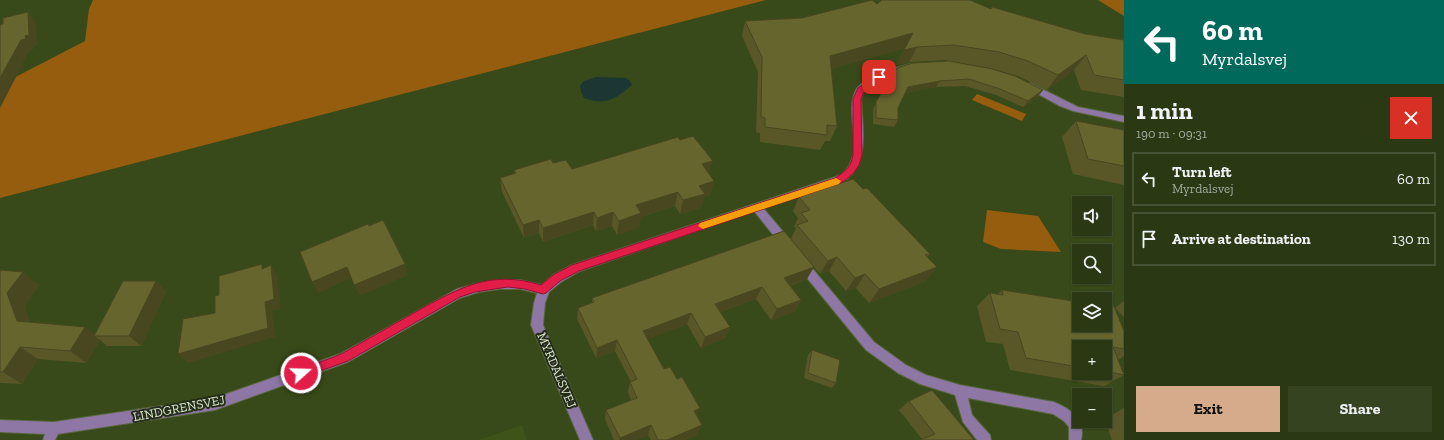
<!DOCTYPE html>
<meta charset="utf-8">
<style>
body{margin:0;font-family:"Zilla Slab",serif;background:#364321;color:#f1f3f6;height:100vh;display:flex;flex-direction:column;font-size:15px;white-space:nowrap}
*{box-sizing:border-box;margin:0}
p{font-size:13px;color:#a5aca0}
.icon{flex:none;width:22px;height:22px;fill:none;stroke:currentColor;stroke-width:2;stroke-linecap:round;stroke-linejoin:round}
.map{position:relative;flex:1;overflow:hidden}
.details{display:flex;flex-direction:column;background:#2a3813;width:320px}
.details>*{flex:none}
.banner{background:#00695c;color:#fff;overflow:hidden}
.tools{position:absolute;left:1072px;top:196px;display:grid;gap:8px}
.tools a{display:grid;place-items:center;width:40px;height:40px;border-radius:0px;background:#2a3813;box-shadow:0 1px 3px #0004,0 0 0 1px #465233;font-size:20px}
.pin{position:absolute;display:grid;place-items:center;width:34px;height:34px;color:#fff;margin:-17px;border-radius:8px;box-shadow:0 2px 6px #0006}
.me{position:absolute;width:44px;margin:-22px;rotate:70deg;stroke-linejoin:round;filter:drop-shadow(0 0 3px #0008)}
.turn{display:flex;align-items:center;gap:14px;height:84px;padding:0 12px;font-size:18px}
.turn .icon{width:52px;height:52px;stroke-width:2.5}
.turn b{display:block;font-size:28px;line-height:34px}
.round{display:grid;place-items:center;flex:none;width:42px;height:42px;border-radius:0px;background:#364321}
.summary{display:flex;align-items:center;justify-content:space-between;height:68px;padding:0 12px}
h1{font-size:24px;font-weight:700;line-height:30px}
.primary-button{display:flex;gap:8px;margin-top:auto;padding:8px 12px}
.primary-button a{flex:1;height:46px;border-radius:0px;background:#d6ab8b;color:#111;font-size:16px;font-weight:700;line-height:46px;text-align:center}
.primary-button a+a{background:#364321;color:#f1f3f6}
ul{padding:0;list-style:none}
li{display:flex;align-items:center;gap:12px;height:54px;margin:0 8px 6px;padding:0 4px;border:2px solid #465233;border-radius:0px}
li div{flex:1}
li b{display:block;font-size:15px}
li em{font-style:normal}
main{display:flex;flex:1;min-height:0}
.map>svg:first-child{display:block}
.built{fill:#3e5319}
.green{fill:#965d0f}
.water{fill:#1b3633}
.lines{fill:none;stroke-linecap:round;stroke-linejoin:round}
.minor-casing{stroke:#56673a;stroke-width:2}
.minor{fill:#8e76a5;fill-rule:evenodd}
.wall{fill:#595728;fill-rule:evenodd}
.shaded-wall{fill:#484720}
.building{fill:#67652e;stroke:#484720}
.route{fill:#e11d48;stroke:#92132f}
.slow{fill:#f59e0b}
.labels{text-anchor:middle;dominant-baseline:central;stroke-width:4;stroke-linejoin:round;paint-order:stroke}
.street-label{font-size:13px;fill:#dce9ce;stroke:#242d18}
</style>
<main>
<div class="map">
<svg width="1124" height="440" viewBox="0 0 1124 440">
<rect width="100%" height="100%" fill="#384a19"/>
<path class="built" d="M 522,425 L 527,440 L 479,440 Z"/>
<path class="green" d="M 93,0 L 766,0 L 0,198 L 0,85 L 85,41 L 89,9 Z
M 1098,0 L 1124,0 L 1124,16 Z
M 977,94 L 1026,114 L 1022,121 L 972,100 Z
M 987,210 L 1038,216 L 1061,252 L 1001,249 L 983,242 Z"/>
<path class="water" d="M 596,77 L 626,78 L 630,81 L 632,85 C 615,99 606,106 584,98 L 581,92 L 580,86 L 584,81 Z"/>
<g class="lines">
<g class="minor-casing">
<path id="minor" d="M 910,64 L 913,64 L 913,68 L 896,72 L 864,91 L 861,99 C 862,125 870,160 847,179 L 763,208 L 790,240 L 791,243 L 790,246 L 786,247 L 782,246 L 754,211 L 580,271 L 561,282 L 549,292 L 545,303 L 543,325 L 593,440 L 580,440 L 531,325 L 534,303 L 537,293 L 520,289 L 500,289 L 479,292 L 460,298 L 348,362 L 215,410 L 58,434 L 55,440 L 43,440 L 45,434 L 0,432 L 0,420 L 54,422 L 215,398 L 340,354 L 457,289 L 479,283 L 500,280 L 520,280 L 542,285 L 553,275 L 572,265 L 841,175 C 868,153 843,115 856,90 C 862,78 897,67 910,64 Z
M 1030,83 L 1078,107 L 1124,116 L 1124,122 L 1073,111 L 1060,106 L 1027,88 L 1026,86 Z
M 802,260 L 806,261 L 874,342 L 906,365 L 926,375 L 960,385 L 1054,402 C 1071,409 1086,420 1081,440 L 1069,440 L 1069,427 L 1064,421 L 1053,414 L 968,398 L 972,415 L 990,435 L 991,440 L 977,440 L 963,422 L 955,395 L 920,384 L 898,373 L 866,350 L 798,267 L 797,264 L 798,261 Z"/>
</g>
<use href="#minor" class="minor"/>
</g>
<path class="wall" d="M 877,4 L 990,9 L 992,7 L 1085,34 L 1124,40 L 1124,97 L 1081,90 L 1074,70 L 1047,90 L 1018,76 L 989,68 L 945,60 L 909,62 L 896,65 L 905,48 L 831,69 L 837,126 L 830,141 L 825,141 L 820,150 L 760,142 L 760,133 L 756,132 L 758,72 L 742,36 L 745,21 L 802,18 Z
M 900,67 L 1043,90 L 1038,96 L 1023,107 L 996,95 L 965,86 L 936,87 L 905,93 L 898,108 L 898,120 L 894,127 L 873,124 L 873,109 L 893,71 Z
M 1076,121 L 1124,130 L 1124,185 L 1073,174 L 1062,137 Z
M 553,163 L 572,169 L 709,174 L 714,181 L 710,195 L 704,197 L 701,208 L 680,214 L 675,206 L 641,217 L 639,227 L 617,235 L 612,226 L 596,231 L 593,225 L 543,242 L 539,233 L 524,238 L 502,192 L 500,178 L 515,174 L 514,170 Z
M 863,189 L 930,254 L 927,257 L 926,281 L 869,303 L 856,288 L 846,291 L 829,271 L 820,274 L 791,239 L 796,228 L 794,227 L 798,218 L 793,211 L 799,197 Z
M 0,270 L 39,285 L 24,306 L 30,322 L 95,335 L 156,281 L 166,292 L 141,346 L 107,346 L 100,340 L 86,363 L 38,359 L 22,384 L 0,383 Z
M 807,279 L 790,286 L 801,300 L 794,312 L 771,320 L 756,299 L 720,312 L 730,327 L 725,338 L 701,348 L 687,324 L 647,339 L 664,369 L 696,416 L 697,435 L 685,440 L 651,440 L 648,435 L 635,440 L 614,440 L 605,419 L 606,410 L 631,400 L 628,392 L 630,382 L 631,382 L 615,351 L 596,358 L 577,319 L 578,308 L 592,303 L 592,298 Z
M 1002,290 L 1124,331 L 1124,356 L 1118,360 L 1124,375 L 1104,386 L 1010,370 L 1003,344 L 986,342 L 977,306 L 990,293 L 998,294 ZM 1079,347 L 1105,347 L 1105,373 L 1079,373 Z
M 1124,301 L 1124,317 L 1115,308 Z
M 812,350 L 836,383 L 832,388 L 804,378 L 808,355 Z
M 909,401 L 974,440 L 922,439 L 899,410 Z
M 1124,408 L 1124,440 L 1112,440 L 1105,419 Z"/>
<path class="shaded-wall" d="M 28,12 L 36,23 L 37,46 L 34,47 L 34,49 L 30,50 L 0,108 L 0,78 L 21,40 L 25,36 Z
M 913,33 L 905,48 L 824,71 L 830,56 Z
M 917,47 L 909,62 L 896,65 L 904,50 Z
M 1086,55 L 1074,70 L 1047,90 L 1058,75 Z
M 940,81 L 936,87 L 905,93 L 908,87 Z
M 1043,90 L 1038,96 L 1023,107 L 1028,101 Z
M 713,161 L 709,175 L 702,164 Z
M 714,181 L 710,195 L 704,197 L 701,208 L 680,214 L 683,200 L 699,186 Z
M 678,192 L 675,206 L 641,217 L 639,227 L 617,235 L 619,221 L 636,205 Z
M 594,212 L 593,225 L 543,242 L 543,228 Z
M 613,212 L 612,226 L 596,231 L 597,218 Z
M 539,220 L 539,233 L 524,238 L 523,225 Z
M 837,257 L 829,271 L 820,274 L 828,261 Z
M 405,264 L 408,275 L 360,296 L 354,285 Z
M 271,265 L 277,275 L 281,309 L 272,311 L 275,337 L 188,363 L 178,354 Z
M 347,267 L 352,278 L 318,293 L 312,282 Z
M 814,267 L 807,279 L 778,290 L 784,278 Z
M 937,267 L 926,281 L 869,303 L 879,289 Z
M 23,272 L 39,285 L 24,306 L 35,334 L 17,321 L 7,293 Z
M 865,274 L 856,288 L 846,291 L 855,278 Z
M 156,281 L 166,292 L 141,346 L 129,336 Z
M 762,287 L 756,299 L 711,315 L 715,304 Z
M 801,300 L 794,312 L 771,320 L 777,309 Z
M 691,313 L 687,324 L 640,342 L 643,331 Z
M 85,327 L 96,336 L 94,336 L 100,340 L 86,363 L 70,351 Z
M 730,327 L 725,338 L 701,348 L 705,337 Z
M 617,340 L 615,351 L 596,358 L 597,348 Z
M 20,347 L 38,359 L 22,384 L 3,372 Z
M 700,408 L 695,418 L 694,411 Z
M 651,425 L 648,435 L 635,440 L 619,440 L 620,438 Z
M 702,425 L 697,435 L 685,440 L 667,440 Z"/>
<path class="building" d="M 872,0 L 877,4 L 882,0 L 970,0 L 991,9 L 992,7 L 1085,34 L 1124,40 L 1124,80 L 1094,75 L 1086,55 L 1058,75 L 1028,61 L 999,52 L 954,45 L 917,47 L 904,50 L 913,33 L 830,56 L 837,126 L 827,125 L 827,135 L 765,127 L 765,118 L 761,117 L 762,57 L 745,21 L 802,18 Z
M 28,12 L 29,35 L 25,36 L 26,39 L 21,40 L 0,78 L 0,25 L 3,24 L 3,18 Z
M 949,61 L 992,69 L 1015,76 L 1043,90 L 1028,101 L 1000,89 L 969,79 L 940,81 L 908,87 L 898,108 L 898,120 L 876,118 L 876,102 L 893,71 L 900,67 L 913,63 Z
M 1076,121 L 1124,130 L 1124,166 L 1088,159 Z
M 693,136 L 713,161 L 702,164 L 714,181 L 699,186 L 705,194 L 683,200 L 678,192 L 636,205 L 641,213 L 619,221 L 613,212 L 597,218 L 594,212 L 543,228 L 539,220 L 523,225 L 500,178 L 516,173 L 514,170 L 551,159 L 553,163 L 566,160 L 572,169 L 678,137 L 680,140 Z
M 853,179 L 863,189 L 867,188 L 930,254 L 925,255 L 937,267 L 879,289 L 865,274 L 855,278 L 837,257 L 828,261 L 797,225 L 808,221 L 801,213 L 810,210 L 799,197 Z
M 383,220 L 405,264 L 354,285 L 347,267 L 312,282 L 300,252 L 368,224 L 369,226 Z
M 784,231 L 814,267 L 784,278 L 801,300 L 777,309 L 762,287 L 715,304 L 730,327 L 705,337 L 691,313 L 643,331 L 664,369 L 670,367 L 677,379 L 682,377 L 700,408 L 694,411 L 702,425 L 667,440 L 658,440 L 651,425 L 620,438 L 606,410 L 637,398 L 630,382 L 637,379 L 617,340 L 597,348 L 578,308 L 594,302 L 592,298 Z
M 262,264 L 262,269 L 271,265 L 274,299 L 265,302 L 268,328 L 178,354 L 183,319 L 215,313 L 215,296 L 219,295 L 219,276 Z
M 0,270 L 23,272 L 7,293 L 17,321 L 85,327 L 70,351 L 20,347 L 3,372 L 0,372 Z
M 123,281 L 156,281 L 129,336 L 94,336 Z
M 1002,290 L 1079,302 L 1079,325 L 1105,325 L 1105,307 L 1113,304 L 1124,331 L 1124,349 L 1113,347 L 1124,375 L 1105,371 L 1105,347 L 1079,347 L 1079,367 L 1026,358 L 1018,332 L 1000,329 L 990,293 L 1003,295 Z
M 812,350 L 840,360 L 836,383 L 808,373 Z
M 932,390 L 974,440 L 920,440 L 935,434 L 909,401 Z"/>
<path class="route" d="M 876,75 L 879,75 L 882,77 L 864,92 L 861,99 L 862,155 C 859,169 853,175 841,183 L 579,271 L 560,281 L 546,293 L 543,294 L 525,289 L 508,287 L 475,292 L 460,297 L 348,361 L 301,378 L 297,377 L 296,373 L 297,369 C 312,364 329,360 343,353 C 366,340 389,327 412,314 C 457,289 489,269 541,285 L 553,275 L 572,265 L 835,178 C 846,171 851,167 853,155 L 853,99 L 858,88 Z"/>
<path class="slow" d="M 836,178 L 841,181 L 839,184 L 703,229 L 698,226 L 700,223 Z"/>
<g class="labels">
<g class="street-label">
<text transform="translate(557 370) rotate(67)">MYRDALSVEJ</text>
<text transform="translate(179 408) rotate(-11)">LINDGRENSVEJ</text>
</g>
</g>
</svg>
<div class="tools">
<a><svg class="icon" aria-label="sound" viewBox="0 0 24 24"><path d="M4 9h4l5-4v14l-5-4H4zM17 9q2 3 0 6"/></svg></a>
<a><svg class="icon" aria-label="search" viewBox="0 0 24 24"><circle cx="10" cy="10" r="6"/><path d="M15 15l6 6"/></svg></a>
<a><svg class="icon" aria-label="layers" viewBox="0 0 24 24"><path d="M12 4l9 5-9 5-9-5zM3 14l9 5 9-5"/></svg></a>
<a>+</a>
<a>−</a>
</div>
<div class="pin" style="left:879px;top:77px;background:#d93025"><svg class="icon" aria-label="arrive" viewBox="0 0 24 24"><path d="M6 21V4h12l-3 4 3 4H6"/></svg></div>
<svg class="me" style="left:301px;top:373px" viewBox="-20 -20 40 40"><circle r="17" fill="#e11d48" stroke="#fff" stroke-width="3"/><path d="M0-11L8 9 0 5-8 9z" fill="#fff"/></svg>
</div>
<section class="details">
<div class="banner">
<div class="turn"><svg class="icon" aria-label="left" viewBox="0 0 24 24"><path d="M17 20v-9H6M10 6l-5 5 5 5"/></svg><div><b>60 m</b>Myrdalsvej</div></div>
</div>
<div class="summary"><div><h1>1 min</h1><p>190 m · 09:31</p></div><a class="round" style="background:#d93025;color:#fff"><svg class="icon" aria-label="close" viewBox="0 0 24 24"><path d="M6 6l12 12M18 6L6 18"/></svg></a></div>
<ul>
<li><svg class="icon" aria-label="left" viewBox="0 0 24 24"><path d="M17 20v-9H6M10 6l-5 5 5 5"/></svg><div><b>Turn left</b><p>Myrdalsvej</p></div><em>60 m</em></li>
<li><svg class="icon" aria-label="arrive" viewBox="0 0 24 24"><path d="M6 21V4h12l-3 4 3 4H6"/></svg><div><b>Arrive at destination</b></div><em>130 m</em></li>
</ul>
<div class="primary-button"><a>Exit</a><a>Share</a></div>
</section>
</main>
